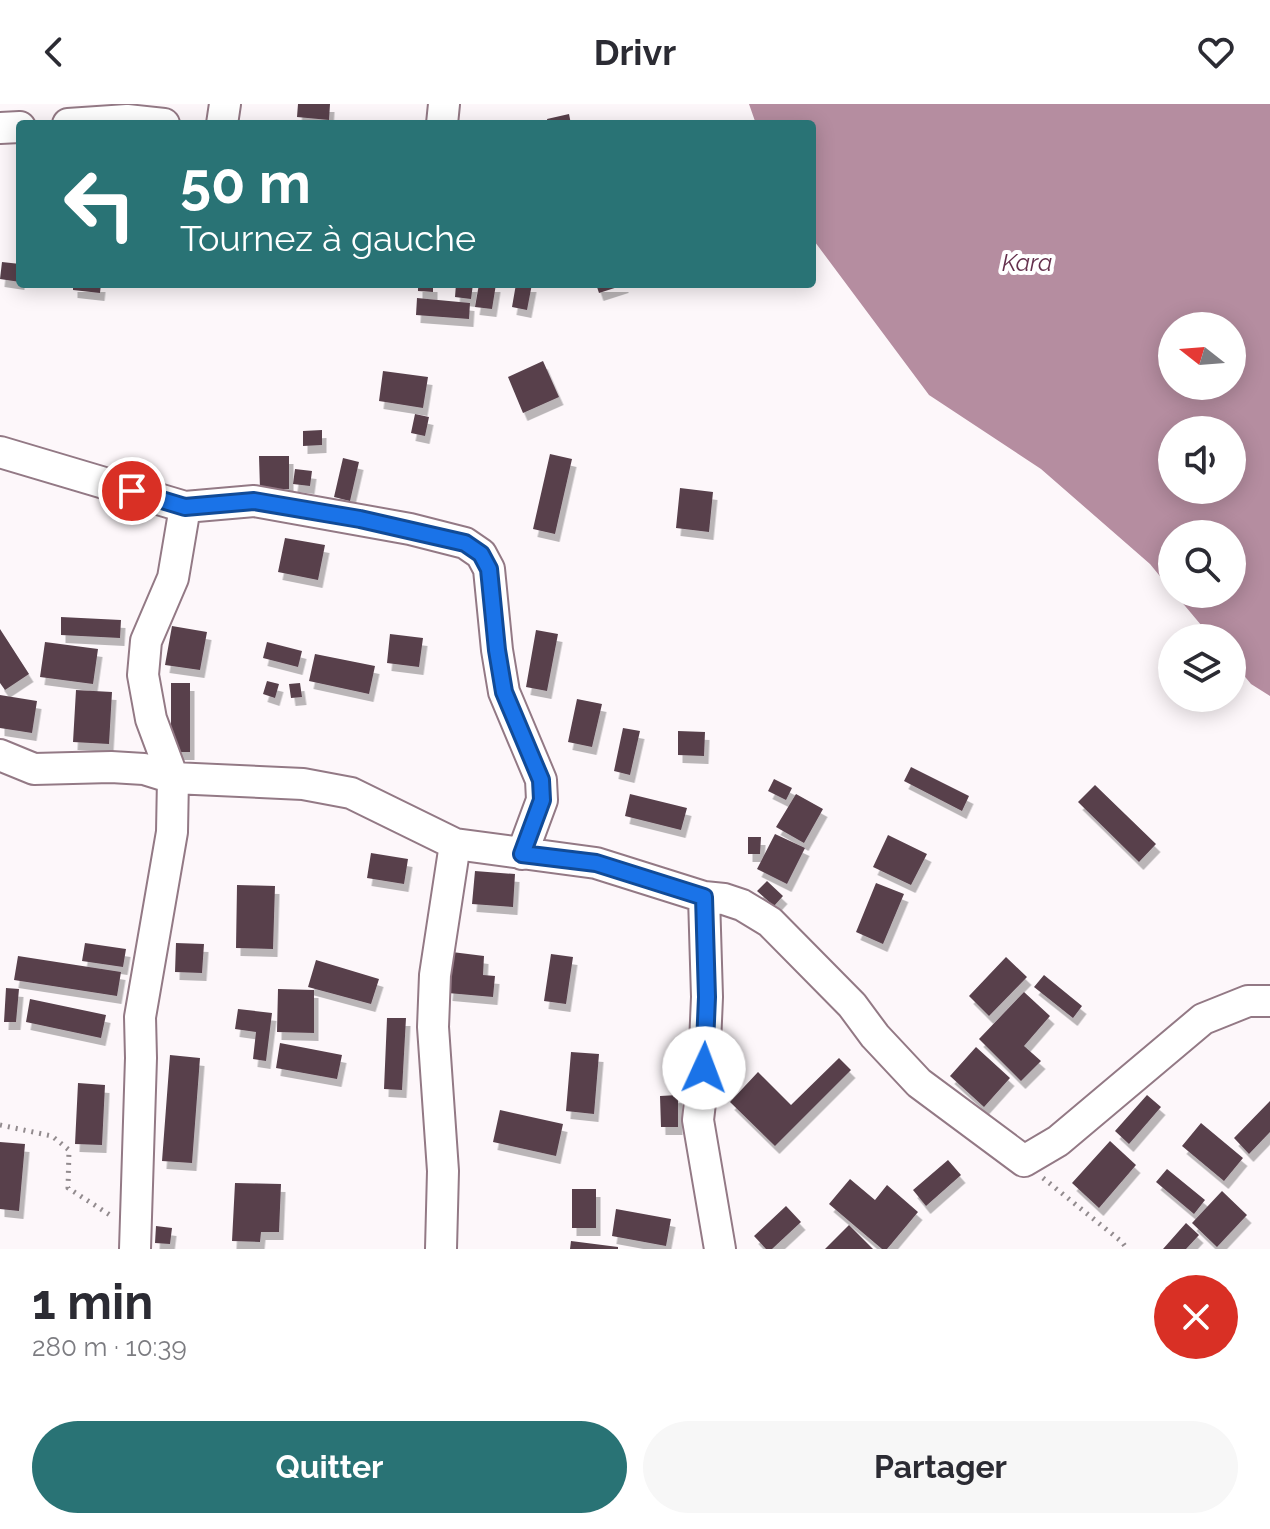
<!DOCTYPE html>
<html lang="fr">
<meta charset="utf-8">
<style>
body{margin:0;font-family:Raleway,sans-serif;background:#f7f7f7;color:#2b2b33;height:100vh;display:flex;flex-direction:column;font-size:30px;white-space:nowrap}
*{box-sizing:border-box;margin:0}
p{font-size:26px;color:#7c7c81}
.icon{flex:none;width:44px;height:44px;fill:none;stroke:currentColor;stroke-width:2;stroke-linecap:round;stroke-linejoin:round}
.map{position:relative;height:1145px;overflow:hidden}
.panel{display:flex;flex-direction:column;background:#fff;flex:1}
.panel>*{flex:none}
.banner{position:absolute;left:16px;top:16px;width:800px;height:168px;border-radius:8px;box-shadow:0 4px 20px #0003;background:#297375;color:#fff;overflow:hidden}
.needle{width:52px;rotate:287deg}
.controls{position:absolute;left:1158px;top:208px;display:grid;gap:16px}
.controls a{display:grid;place-items:center;width:88px;height:88px;border-radius:50%;background:#fff;box-shadow:0 4px 20px #0003;font-size:40px}
.pin{position:absolute;display:grid;place-items:center;width:68px;height:68px;color:#fff;margin:-34px;border:4px solid #fff;border-radius:50%;box-shadow:0 2px 8px #0007}
.me{position:absolute;width:88px;margin:-44px;rotate:2deg;stroke-linejoin:round;filter:drop-shadow(0 0 6px #0008)}
.turn{display:flex;align-items:center;gap:28px;height:168px;padding:0 32px;font-size:36px}
.turn .icon{width:104px;height:104px;stroke-width:2.5}
.turn b{display:block;font-size:56px;line-height:68px}
.round{display:grid;place-items:center;flex:none;width:84px;height:84px;border-radius:42px;background:#f7f7f7}
.summary{display:flex;align-items:center;justify-content:space-between;height:136px;padding:0 32px}
h1{font-size:48px;font-weight:700;line-height:60px}
.action{display:flex;gap:16px;margin-top:auto;padding:16px 32px}
.action a{flex:1;height:92px;border-radius:48px;background:#297375;color:#fff;font-size:32px;font-weight:700;line-height:92px;text-align:center}
.action a+a{background:#f7f7f7;color:#2b2b33}
header{display:flex;justify-content:space-between;align-items:center;height:104px;padding:0 32px;background:#fff;font-size:36px;font-weight:700}
.map>svg:first-child{display:block}
.water{fill:#b58da0;fill-rule:evenodd}
.building{fill:#58414c;filter:url(#shadow)}
.lines{fill:none;stroke-linecap:round;stroke-linejoin:round}
.minor-casing{stroke:#937985;stroke-width:34}
.path{stroke:#928b8e;stroke-width:5;stroke-dasharray:2 6;stroke-linecap:butt}
.minor{stroke:#fff;stroke-width:30}
.route-casing{stroke:#114b97;stroke-width:20}
.route{stroke:#1a73e8;stroke-width:14}
.labels{text-anchor:middle;dominant-baseline:central;stroke-width:8;stroke-linejoin:round;paint-order:stroke}
.water-label{font-size:24px;font-style:italic;fill:#65304d;stroke:#fff}
</style>
<header><svg class="icon" aria-label="back" viewBox="0 0 24 24"><path d="M15 5l-7 7 7 7"/></svg>Drivr<svg class="icon" aria-label="heart" viewBox="0 0 24 24"><path d="M12 20l-8-8c-3-5 5-10 8-4 3-6 11-1 8 4z"/></svg></header>
<div class="map">
<svg width="1270" height="1145" viewBox="0 0 1270 1145">
<defs>
<filter id="shadow"><feDropShadow dx="4.5" dy="8" stdDeviation="0" flood-color="#0004"/></filter>
</defs>
<rect width="100%" height="100%" fill="#fdf7fa"/>
<path class="water" d="M 749,0 L 1270,0 L 1270,592 L 1251,580 L 1232,557 L 1232,534 L 1212,534 L 1175,490 L 1232,490 L 1232,430 L 1172,430 L 1172,487 L 1150,460 L 1041,365 L 929,291 L 812,134 L 812,20 L 756,20 ZM 1172,222 L 1232,222 L 1232,282 L 1172,282 ZM 1172,326 L 1232,326 L 1232,386 L 1172,386 Z"/>
<path class="building" d="M 298,0 L 330,0 L 329,16 L 297,13 Z
M 569,10 L 571,20 L 548,20 L 547,15 Z
M 2,158 L 20,160 L 20,178 L 0,175 Z
M 73,180 L 101,180 L 100,189 L 73,186 Z
M 418,180 L 433,180 L 433,188 L 418,187 Z
M 456,180 L 473,180 L 471,195 L 455,193 Z
M 479,180 L 496,180 L 492,205 L 475,203 Z
M 516,180 L 532,180 L 527,206 L 512,203 Z
M 596,180 L 624,180 L 624,181 L 599,189 Z
M 417,194 L 470,199 L 469,215 L 416,211 Z
M 543,257 L 559,293 L 523,309 L 508,273 Z
M 383,267 L 428,273 L 423,304 L 379,297 Z
M 415,310 L 429,313 L 425,332 L 411,329 Z
M 322,326 L 322,341 L 303,342 L 303,327 Z
M 550,350 L 572,355 L 555,430 L 533,425 Z
M 259,352 L 289,352 L 289,385 L 260,385 Z
M 343,354 L 359,358 L 350,397 L 334,393 Z
M 295,365 L 312,367 L 310,382 L 293,380 Z
M 680,384 L 713,388 L 709,428 L 676,424 Z
M 285,434 L 325,441 L 318,476 L 278,468 Z
M 61,513 L 121,516 L 120,534 L 61,531 Z
M 172,522 L 207,528 L 200,566 L 165,561 Z
M 0,525 L 29,570 L 5,586 L 0,579 Z
M 536,526 L 558,530 L 547,587 L 526,583 Z
M 390,530 L 423,534 L 419,563 L 387,559 Z
M 45,538 L 98,545 L 93,580 L 40,573 Z
M 267,538 L 302,547 L 298,563 L 263,554 Z
M 315,550 L 375,562 L 369,590 L 309,577 Z
M 267,577 L 279,580 L 275,594 L 263,590 Z
M 171,579 L 190,579 L 190,648 L 171,648 Z
M 300,579 L 302,593 L 291,594 L 289,580 Z
M 76,586 L 112,588 L 109,640 L 73,638 Z
M 0,591 L 37,597 L 32,629 L 0,624 Z
M 577,595 L 602,600 L 592,643 L 568,638 Z
M 623,624 L 640,627 L 630,671 L 614,667 Z
M 678,627 L 705,628 L 704,652 L 678,651 Z
M 911,663 L 969,692 L 962,707 L 904,677 Z
M 774,675 L 792,684 L 786,696 L 768,687 Z
M 1095,681 L 1156,740 L 1139,758 L 1078,698 Z
M 630,690 L 687,704 L 681,726 L 625,712 Z
M 796,690 L 823,705 L 804,739 L 776,723 Z
M 775,730 L 805,744 L 787,780 L 757,765 Z
M 888,731 L 927,750 L 911,781 L 873,763 Z
M 748,733 L 761,733 L 760,750 L 748,750 Z
M 371,749 L 408,755 L 404,780 L 367,774 Z
M 475,767 L 515,770 L 513,803 L 472,800 Z
M 767,777 L 783,792 L 774,802 L 757,787 Z
M 876,779 L 904,790 L 883,840 L 856,828 Z
M 237,781 L 275,782 L 273,845 L 236,844 Z
M 85,839 L 126,845 L 123,863 L 82,857 Z
M 176,839 L 204,840 L 202,869 L 175,868 Z
M 452,848 L 484,852 L 483,871 L 495,872 L 493,893 L 448,889 Z
M 551,850 L 573,853 L 566,900 L 544,897 Z
M 18,852 L 121,868 L 117,892 L 14,876 Z
M 1006,853 L 1027,873 L 989,912 L 969,892 Z
M 316,856 L 379,875 L 371,900 L 308,883 Z
M 1044,871 L 1082,902 L 1073,914 L 1034,883 Z
M 6,884 L 19,885 L 16,918 L 4,918 Z
M 278,885 L 314,886 L 314,929 L 277,928 Z
M 1024,888 L 1050,912 L 1024,942 L 1041,957 L 1021,977 L 979,935 Z
M 30,895 L 106,911 L 101,934 L 26,918 Z
M 238,905 L 272,909 L 266,957 L 253,955 L 256,928 L 235,925 Z
M 387,914 L 406,914 L 402,986 L 384,985 Z
M 280,939 L 342,951 L 337,975 L 276,964 Z
M 976,943 L 1010,974 L 984,1003 L 950,972 Z
M 571,948 L 599,950 L 594,1010 L 566,1007 Z
M 170,951 L 200,954 L 192,1059 L 162,1057 Z
M 839,954 L 851,966 L 775,1042 L 730,998 L 758,968 L 791,1001 Z
M 78,979 L 105,981 L 102,1041 L 75,1040 Z
M 678,991 L 678,1023 L 661,1023 L 660,992 Z
M 1147,991 L 1161,1003 L 1129,1040 L 1115,1027 Z
M 1270,997 L 1270,1028 L 1249,1050 L 1234,1034 Z
M 500,1006 L 563,1020 L 556,1052 L 493,1038 Z
M 1201,1019 L 1243,1054 L 1224,1077 L 1182,1042 Z
M 1110,1037 L 1136,1061 L 1099,1104 L 1072,1079 Z
M 0,1038 L 25,1040 L 19,1107 L 0,1105 Z
M 948,1056 L 961,1071 L 926,1102 L 913,1086 Z
M 1167,1065 L 1205,1096 L 1194,1110 L 1156,1078 Z
M 850,1075 L 875,1096 L 887,1081 L 918,1108 L 887,1145 L 882,1145 L 829,1100 Z
M 235,1079 L 281,1080 L 279,1128 L 261,1128 L 260,1138 L 232,1137 Z
M 572,1085 L 596,1085 L 596,1124 L 572,1124 Z
M 1222,1087 L 1247,1111 L 1217,1143 L 1192,1119 Z
M 786,1102 L 801,1118 L 772,1145 L 766,1145 L 754,1132 Z
M 616,1105 L 671,1115 L 666,1142 L 612,1132 Z
M 1186,1119 L 1199,1131 L 1186,1145 L 1163,1145 Z
M 849,1121 L 873,1145 L 825,1145 Z
M 156,1122 L 172,1124 L 170,1140 L 155,1139 Z
M 571,1137 L 618,1143 L 618,1145 L 570,1145 Z"/>
<g class="lines">
<g class="minor-casing">
<path id="minor" d="M 68,20 L 127,16 L 164,20
M 222,20 L 225,0
M 442,20 L 444,0
M 0,24 L 20,23
M 0,348 L 185,403 L 254,397 L 410,425 L 465,439 L 481,450 L 489,465 L 497,546 L 504,588 L 541,676 L 542,696 L 522,750
M 0,651 L 34,665 L 111,663 L 144,665 L 173,674 L 303,680 L 351,689 L 455,740 L 596,759 L 704,793 L 724,795 L 742,801 L 770,818 L 852,901 L 875,932 L 919,979 L 1024,1057 L 1058,1037 L 1203,915 L 1248,897 L 1270,897
M 704,793 L 707,893 L 704,964 L 698,1016 L 720,1145
M 135,1145 L 141,954 L 140,913 L 172,728 L 173,674 L 151,615 L 143,571 L 146,537 L 173,474 L 185,403
M 441,1145 L 443,1067 L 433,923 L 435,871 L 455,740"/>
</g>
<path class="path" d="M 0,1021 L 52,1032 L 69,1046 L 68,1084 L 110,1111
M 1043,1074 L 1122,1138 L 1127,1145"/>
<use href="#minor" class="minor"/>
</g>
<g class="lines">
<g class="route-casing">
<path id="route" d="M 132,387 L 185,403 L 254,397 L 360,415 L 465,439 L 481,450 L 489,465 L 497,546 L 504,588 L 541,676 L 542,696 L 522,750 L 596,759 L 704,793 L 707,893 L 704,964"/>
</g>
<use href="#route" class="route"/>
</g>
<g class="labels">
<g class="water-label">
<text x="1027" y="158">Kara</text>
</g>
</g>
</svg>
<div class="controls">
<a><svg class="needle" viewBox="-14 -14 28 28"><path d="M0-13l5 13h-10z" fill="#e53935"/><path d="M0 13l5-13h-10z" fill="#7c7c81"/></svg></a>
<a><svg class="icon" aria-label="sound" viewBox="0 0 24 24"><path d="M4 9h4l5-4v14l-5-4H4zM17 9q2 3 0 6"/></svg></a>
<a><svg class="icon" aria-label="search" viewBox="0 0 24 24"><circle cx="10" cy="10" r="6"/><path d="M15 15l6 6"/></svg></a>
<a><svg class="icon" aria-label="layers" viewBox="0 0 24 24"><path d="M12 4l9 5-9 5-9-5zM3 14l9 5 9-5"/></svg></a>
</div>
<div class="pin" style="left:132px;top:387px;background:#d93025"><svg class="icon" aria-label="arrive" viewBox="0 0 24 24"><path d="M6 21V4h12l-3 4 3 4H6"/></svg></div>
<svg class="me" style="left:704px;top:964px" viewBox="-20 -20 40 40"><circle r="19" fill="#fff"/><path d="M0-13L10 11 0 6-10 11z" fill="#1a73e8"/></svg>
<div class="banner">
<div class="turn"><svg class="icon" aria-label="left" viewBox="0 0 24 24"><path d="M17 20v-9H6M10 6l-5 5 5 5"/></svg><div><b>50 m</b>Tournez à gauche</div></div>
</div>
</div>
<section class="panel">
<div class="summary"><div><h1>1 min</h1><p>280 m · 10:39</p></div><a class="round" style="background:#d93025;color:#fff"><svg class="icon" aria-label="close" viewBox="0 0 24 24"><path d="M6 6l12 12M18 6L6 18"/></svg></a></div>
<div class="action"><a>Quitter</a><a>Partager</a></div>
</section>
